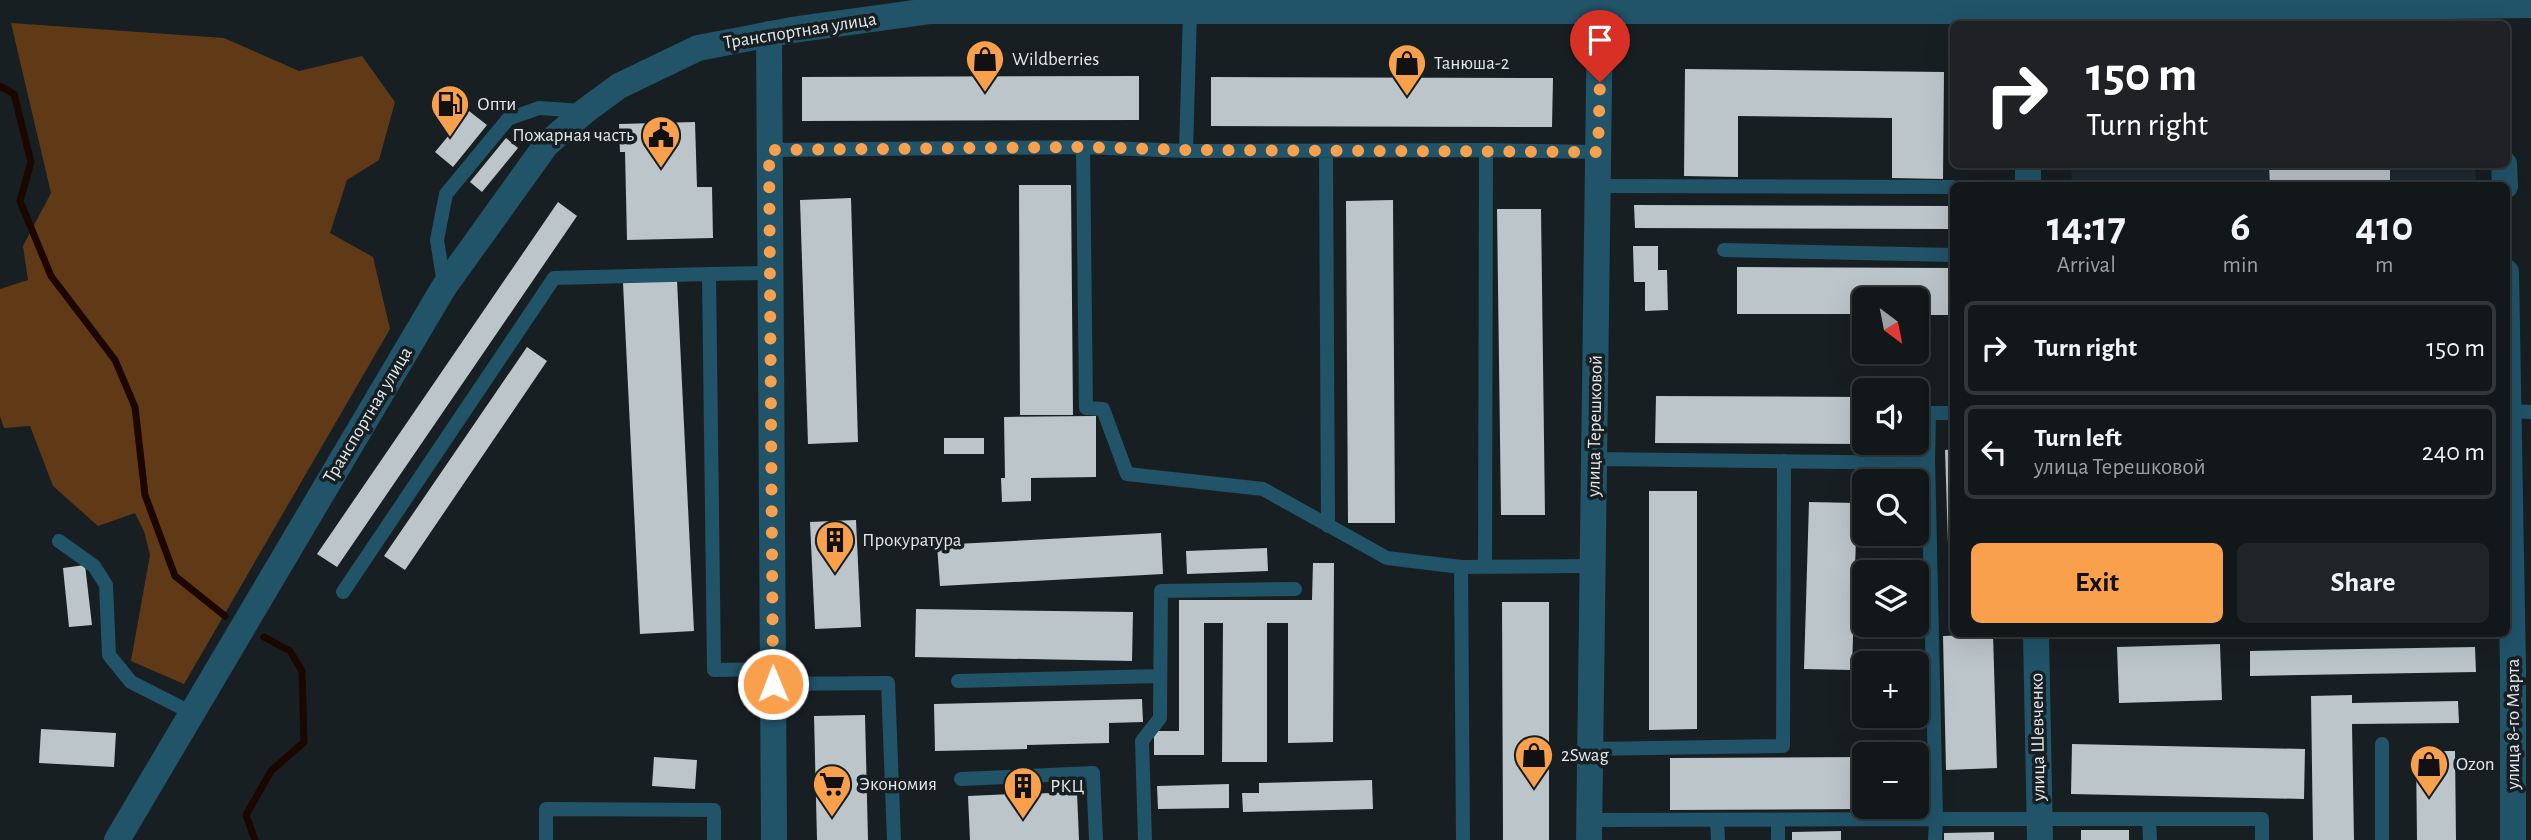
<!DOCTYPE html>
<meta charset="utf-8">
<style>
body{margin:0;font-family:"Alegreya Sans",sans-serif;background:#1f2427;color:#f1f3f6;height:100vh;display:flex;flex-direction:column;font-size:26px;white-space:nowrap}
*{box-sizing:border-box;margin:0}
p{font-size:23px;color:#9c9fa2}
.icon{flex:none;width:38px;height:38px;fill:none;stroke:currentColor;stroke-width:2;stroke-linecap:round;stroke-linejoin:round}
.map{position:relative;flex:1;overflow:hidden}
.sheet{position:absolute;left:1950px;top:182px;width:560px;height:455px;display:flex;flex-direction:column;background:#12171a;border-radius:10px;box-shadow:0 7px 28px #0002,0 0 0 2px #313639}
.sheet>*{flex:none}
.top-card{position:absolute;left:1950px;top:21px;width:560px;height:147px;border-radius:10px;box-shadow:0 7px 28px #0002,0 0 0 2px #313639;background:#202124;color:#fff;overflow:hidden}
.needle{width:46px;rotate:148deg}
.fabs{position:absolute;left:1852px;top:287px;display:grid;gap:14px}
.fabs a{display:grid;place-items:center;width:77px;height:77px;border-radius:10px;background:#12171a;box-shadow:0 7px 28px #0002,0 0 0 2px #313639;font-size:35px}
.pin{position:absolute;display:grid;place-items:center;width:60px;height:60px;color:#fff;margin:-72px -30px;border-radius:50% 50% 50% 0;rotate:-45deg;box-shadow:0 0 7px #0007}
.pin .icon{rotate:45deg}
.me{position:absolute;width:77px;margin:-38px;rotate:359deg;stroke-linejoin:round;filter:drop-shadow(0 0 5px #0008)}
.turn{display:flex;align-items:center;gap:24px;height:147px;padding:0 21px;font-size:32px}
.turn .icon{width:91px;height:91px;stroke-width:2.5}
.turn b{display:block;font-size:49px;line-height:60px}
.eta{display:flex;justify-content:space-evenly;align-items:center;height:119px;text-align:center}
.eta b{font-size:42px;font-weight:700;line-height:49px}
.action{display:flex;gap:14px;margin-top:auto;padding:14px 21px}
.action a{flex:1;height:80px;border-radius:10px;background:#f9a04d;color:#111;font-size:28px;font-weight:700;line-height:80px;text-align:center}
.action a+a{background:#1f2427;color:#f1f3f6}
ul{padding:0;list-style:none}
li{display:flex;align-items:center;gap:21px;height:94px;margin:0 14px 10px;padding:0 7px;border:4px solid #313639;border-radius:10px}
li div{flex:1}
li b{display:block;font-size:26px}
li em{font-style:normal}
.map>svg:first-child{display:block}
.built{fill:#1e2b32}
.green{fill:#603a17}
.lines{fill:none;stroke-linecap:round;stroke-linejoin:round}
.stream{stroke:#1c0600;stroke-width:7}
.building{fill:#bcc5ca}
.lane{stroke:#215369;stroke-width:14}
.street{stroke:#215369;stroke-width:26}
.route{stroke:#f9a04d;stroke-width:12;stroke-dasharray:0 21.6}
.labels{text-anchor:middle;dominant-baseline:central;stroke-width:7;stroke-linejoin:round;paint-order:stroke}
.street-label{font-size:19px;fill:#e4e9eb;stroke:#181f22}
.poi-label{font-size:19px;fill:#e4e9eb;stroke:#181f22;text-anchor:start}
</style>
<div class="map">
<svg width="2531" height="840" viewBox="0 0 2531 840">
<rect width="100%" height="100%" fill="#181f22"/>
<path class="built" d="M 2071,165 L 2475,165 L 2476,185 L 2072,185 Z"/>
<path class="green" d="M 11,23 L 224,38 L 299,71 L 362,56 L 395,102 L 379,160 L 347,180 L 330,233 L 373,257 L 390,329 L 184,684 L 131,661 L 150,555 L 144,531 L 135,513 L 98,526 L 53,486 L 30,426 L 4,428 L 0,416 L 0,289 L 28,280 L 23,246 L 51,193 Z"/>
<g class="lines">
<path class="stream" d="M 0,86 L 14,94 L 31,162 L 20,201 L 51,276 L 115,360 L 135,407 L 145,495 L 175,576 L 225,616
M 255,840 L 246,815 L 271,771 L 304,742 L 302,671 L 290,651 L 264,637"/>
</g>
<path class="building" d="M 1685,69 L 1944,72 L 1943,179 L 1892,178 L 1892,118 L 1738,116 L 1738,177 L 1684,176 Z
M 1139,76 L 1139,120 L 802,121 L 802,77 Z
M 1211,77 L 1553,78 L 1552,127 L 1211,126 Z
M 469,111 L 487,125 L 453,167 L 435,152 Z
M 695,122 L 697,187 L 712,187 L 713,238 L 627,240 L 625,152 L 620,152 L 619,124 Z
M 506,138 L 518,148 L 482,192 L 470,182 Z
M 2269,164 L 2390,164 L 2390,186 L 2270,186 Z
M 1019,185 L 1071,185 L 1073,415 L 1020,415 Z
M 851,198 L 858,442 L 808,444 L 800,200 Z
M 1393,200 L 1395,523 L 1348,523 L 1346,201 Z
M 558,202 L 577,216 L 337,567 L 317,554 Z
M 1634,205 L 1953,206 L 1953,229 L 1635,228 Z
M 1497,209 L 1541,209 L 1545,515 L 1501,515 Z
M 1633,246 L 1658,246 L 1658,270 L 1667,270 L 1668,310 L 1645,311 L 1645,282 L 1634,282 Z
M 1737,267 L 1953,268 L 1953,315 L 1916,315 L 1916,299 L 1864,299 L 1864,314 L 1737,314 Z
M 677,280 L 694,631 L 640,634 L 623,283 Z
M 527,347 L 547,361 L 405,570 L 384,556 Z
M 1656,396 L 1864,397 L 1864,444 L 1655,443 Z
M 1096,416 L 1096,477 L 1031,478 L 1031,501 L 1002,502 L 1001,478 L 1005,478 L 1004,417 Z
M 944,438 L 984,438 L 984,454 L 944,454 Z
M 1953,449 L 1953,575 L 1949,575 L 1945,450 Z
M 1649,491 L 1697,491 L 1697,729 L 1649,730 Z
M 1809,502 L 1857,503 L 1852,670 L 1804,669 Z
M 856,520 L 861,627 L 815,629 L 810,522 Z
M 1161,533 L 1163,574 L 940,586 L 937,545 Z
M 1267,548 L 1268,571 L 1187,574 L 1186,551 Z
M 1313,563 L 1334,563 L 1333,742 L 1288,743 L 1288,623 L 1267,623 L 1267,762 L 1222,762 L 1223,623 L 1204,623 L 1204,755 L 1154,755 L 1154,731 L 1179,731 L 1179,600 L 1312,600 Z
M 85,565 L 92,625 L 69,627 L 63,568 Z
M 1502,602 L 1549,602 L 1549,840 L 1503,840 Z
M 916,609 L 1133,612 L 1132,661 L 915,657 Z
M 1993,634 L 1997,768 L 1946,770 L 1943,636 Z
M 2220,644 L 2222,700 L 2119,703 L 2117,647 Z
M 2475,647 L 2476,672 L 2250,676 L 2250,651 Z
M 2352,695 L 2352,703 L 2458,701 L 2459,723 L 2352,724 L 2354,840 L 2313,840 L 2311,696 Z
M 1142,699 L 1143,722 L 1109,723 L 1109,743 L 1027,745 L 1027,749 L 935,751 L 934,704 Z
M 865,715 L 868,840 L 817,840 L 814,716 Z
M 41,729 L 116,733 L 114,767 L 39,763 Z
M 2072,744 L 2305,749 L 2304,799 L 2071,794 Z
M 2416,751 L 2455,751 L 2456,840 L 2417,840 Z
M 654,757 L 697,760 L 695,789 L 652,786 Z
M 1864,757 L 1864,809 L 1670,810 L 1670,758 Z
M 1372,780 L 1373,809 L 1243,812 L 1242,793 L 1259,793 L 1259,783 Z
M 1229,784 L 1229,808 L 1158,809 L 1157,786 Z
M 1077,792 L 1079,840 L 970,840 L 968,796 L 1012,794 L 1012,800 L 1025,800 L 1025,794 Z
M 2081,830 L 2129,830 L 2129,840 L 2081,840 Z
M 1841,831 L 1841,840 L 1792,840 L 1792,832 Z
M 1994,832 L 1994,840 L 1944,840 L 1944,833 Z"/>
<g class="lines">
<path class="lane" d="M 1083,147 L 1086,408 L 1103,409 L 1127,474 L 1263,489 L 1387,558 L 1461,567
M 770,150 L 1083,147 L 1186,151 L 1486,150
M 1186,151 L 1190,11
M 1326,151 L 1328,526
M 1598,186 L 1953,187
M 1724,250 L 1953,255
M 770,273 L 709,274 L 714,670 L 773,669
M 444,284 L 437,240 L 446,194 L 508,119 L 539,108 L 583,111
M 2508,411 L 2531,412
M 1594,459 L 1928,463 L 1929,413 L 1953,413
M 59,541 L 94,566 L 106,585 L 109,655 L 131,682 L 192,713
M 1485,567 L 1486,150 L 1598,152
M 343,592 L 554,278 L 709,274
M 958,681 L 1160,676
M 773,684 L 888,683 L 894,840
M 2382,744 L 2382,840
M 1590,749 L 1783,746 L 1784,461
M 961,779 L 1093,773 L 1096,840
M 2149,819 L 2150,840
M 1589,820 L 1936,819 L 1928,456
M 1717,820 L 1718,840
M 1778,820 L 1778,840
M 546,840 L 546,809 L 714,810 L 714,840
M 1145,840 L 1142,741 L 1160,718 L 1161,591 L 1295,589
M 1463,840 L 1461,567 L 1593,566
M 1935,840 L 1936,819 L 2262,819 L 2262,840"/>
<path class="street" d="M 769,34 L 774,840
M 2028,164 L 2028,186
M 2504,164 L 2505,186
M 2506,272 L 2513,669 L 2513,840
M 2036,634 L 2040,840
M 117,840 L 444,287 L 546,145 L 585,111 L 619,86 L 698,48 L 792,30 L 929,11 L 2025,11 L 2531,5
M 1589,840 L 1600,11"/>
</g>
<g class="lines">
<path class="route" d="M 773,684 L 769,150 L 1083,147 L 1186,150 L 1598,152 L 1600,82"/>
</g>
<defs>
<g id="shop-pin" transform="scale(2.0125)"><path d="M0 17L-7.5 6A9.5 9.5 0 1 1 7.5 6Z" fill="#f9a04d" stroke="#181f22"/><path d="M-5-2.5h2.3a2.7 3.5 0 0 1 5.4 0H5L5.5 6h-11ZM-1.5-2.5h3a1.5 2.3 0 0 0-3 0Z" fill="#111"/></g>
<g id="fuel-pin" transform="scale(2.0125)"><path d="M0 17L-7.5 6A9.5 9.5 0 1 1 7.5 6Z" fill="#f9a04d" stroke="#181f22"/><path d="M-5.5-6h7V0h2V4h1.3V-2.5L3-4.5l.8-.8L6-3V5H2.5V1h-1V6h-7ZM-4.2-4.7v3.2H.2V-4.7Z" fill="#111"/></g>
<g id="civic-pin" transform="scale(2.0125)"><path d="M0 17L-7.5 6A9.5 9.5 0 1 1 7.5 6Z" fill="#f9a04d" stroke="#181f22"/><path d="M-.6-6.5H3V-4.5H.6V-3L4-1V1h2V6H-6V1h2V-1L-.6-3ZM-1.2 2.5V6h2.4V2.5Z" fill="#111"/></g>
<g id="building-pin" transform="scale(2.0125)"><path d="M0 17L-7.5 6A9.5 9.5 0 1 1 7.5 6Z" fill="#f9a04d" stroke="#181f22"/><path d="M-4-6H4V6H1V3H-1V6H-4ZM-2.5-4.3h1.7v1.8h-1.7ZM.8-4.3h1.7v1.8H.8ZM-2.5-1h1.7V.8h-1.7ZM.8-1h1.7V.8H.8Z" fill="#111"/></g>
<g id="supermarket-pin" transform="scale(2.0125)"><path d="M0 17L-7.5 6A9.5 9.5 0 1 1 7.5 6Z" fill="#f9a04d" stroke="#181f22"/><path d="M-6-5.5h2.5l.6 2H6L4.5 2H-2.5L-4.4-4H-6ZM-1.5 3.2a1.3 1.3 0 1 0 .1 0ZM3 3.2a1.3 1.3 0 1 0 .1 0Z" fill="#111"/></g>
</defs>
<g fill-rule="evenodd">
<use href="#shop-pin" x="985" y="59"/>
<use href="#shop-pin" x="1407" y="63"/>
<use href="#fuel-pin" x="450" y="104"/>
<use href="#civic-pin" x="661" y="135"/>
<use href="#building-pin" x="835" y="540"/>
<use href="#shop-pin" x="1534" y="755"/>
<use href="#shop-pin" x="2429" y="764"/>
<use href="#supermarket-pin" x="832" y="784"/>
<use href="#building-pin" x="1023" y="786"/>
</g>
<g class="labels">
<g class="street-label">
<text transform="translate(800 31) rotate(-9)">Транспортная улица</text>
<text transform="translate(368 415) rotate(-59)">Транспортная улица</text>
<text transform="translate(1595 426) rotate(-89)">улица Терешковой</text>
<text transform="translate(2513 724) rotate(-90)">улица 8-го Марта</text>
<text transform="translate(2038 737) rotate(-91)">улица Шевченко</text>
</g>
<g class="poi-label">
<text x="1012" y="59">Wildberries</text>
<text x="1434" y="63">Танюша-2</text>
<text x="477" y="104">Опти</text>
<text x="634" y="135" text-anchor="end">Пожарная часть</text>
<text x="862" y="540">Прокуратура</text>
<text x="1561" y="755">2Swag</text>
<text x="2456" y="764">Ozon</text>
<text x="859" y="784">Экономия</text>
<text x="1050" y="786">РКЦ</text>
</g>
</g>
</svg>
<div class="fabs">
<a><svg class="needle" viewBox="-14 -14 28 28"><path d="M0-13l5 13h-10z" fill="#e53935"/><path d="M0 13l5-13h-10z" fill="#9c9fa2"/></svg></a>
<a><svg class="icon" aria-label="sound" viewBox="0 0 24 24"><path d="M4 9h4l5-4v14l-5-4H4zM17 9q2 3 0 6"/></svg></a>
<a><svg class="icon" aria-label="search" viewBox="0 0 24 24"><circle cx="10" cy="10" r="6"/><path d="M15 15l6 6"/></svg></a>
<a><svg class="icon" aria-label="layers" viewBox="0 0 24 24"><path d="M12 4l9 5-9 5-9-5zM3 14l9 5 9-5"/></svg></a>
<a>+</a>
<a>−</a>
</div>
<div class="pin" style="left:1600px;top:82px;background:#d93025"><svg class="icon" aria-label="arrive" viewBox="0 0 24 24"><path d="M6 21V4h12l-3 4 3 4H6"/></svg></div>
<svg class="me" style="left:773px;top:684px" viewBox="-20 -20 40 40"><circle r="17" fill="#f9a04d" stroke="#fff" stroke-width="3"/><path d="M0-11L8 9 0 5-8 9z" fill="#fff"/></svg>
<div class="top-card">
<div class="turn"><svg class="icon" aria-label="right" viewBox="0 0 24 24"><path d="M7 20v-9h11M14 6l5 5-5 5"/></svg><div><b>150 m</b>Turn right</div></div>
</div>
<section class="sheet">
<div class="eta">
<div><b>14:17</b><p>Arrival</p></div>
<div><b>6</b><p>min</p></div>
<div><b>410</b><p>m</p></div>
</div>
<ul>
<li><svg class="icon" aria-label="right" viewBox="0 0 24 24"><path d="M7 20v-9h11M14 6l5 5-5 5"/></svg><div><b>Turn right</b></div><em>150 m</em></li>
<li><svg class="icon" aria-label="left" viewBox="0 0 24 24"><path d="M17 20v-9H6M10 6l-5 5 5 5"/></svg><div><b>Turn left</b><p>улица Терешковой</p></div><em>240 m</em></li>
</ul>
<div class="action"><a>Exit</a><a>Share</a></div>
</section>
</div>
